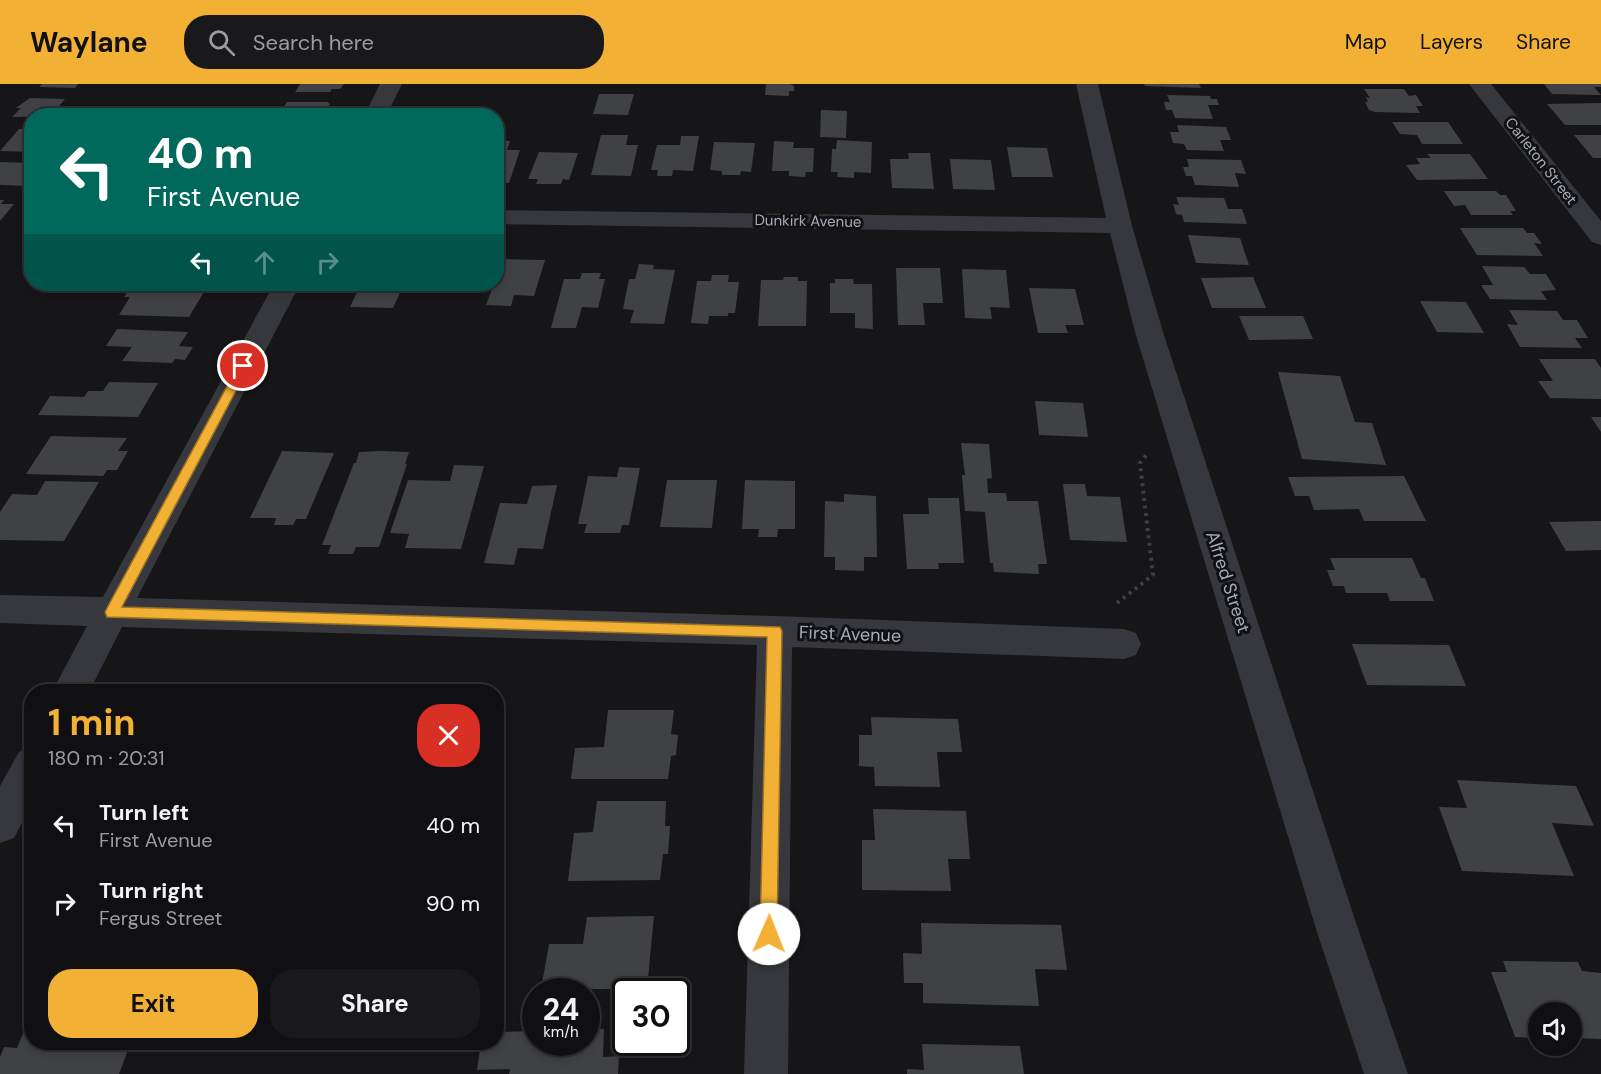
<!DOCTYPE html>
<meta charset="utf-8">
<style>
body{margin:0;font-family:"DM Sans",sans-serif;background:#19191b;color:#f1f3f6;height:100vh;display:flex;flex-direction:column;font-size:22px;white-space:nowrap}
*{box-sizing:border-box;margin:0}
p{font-size:20px;color:#9c9d9f}
.icon{flex:none;width:33px;height:33px;fill:none;stroke:currentColor;stroke-width:2;stroke-linecap:round;stroke-linejoin:round}
.map{position:relative;flex:1;overflow:hidden}
.sheet{position:absolute;left:24px;top:600px;width:480px;height:366px;display:flex;flex-direction:column;background:#101012;border-radius:24px;box-shadow:0 3px 9px #0003,0 0 0 2px #303032}
.sheet>*{flex:none}
.hud{position:absolute;left:24px;top:24px;width:480px;height:183px;border-radius:24px;box-shadow:0 3px 9px #0003,0 0 0 2px #303032;background:#00695c;color:#fff;overflow:hidden}
.buttons{position:absolute;left:1528px;top:918px;display:grid;gap:12px}
.buttons a{display:grid;place-items:center;width:54px;height:54px;border-radius:50%;background:#101012;box-shadow:0 3px 9px #0003,0 0 0 2px #303032;font-size:30px}
.speed{position:absolute;left:522px;top:894px;display:flex;gap:12px;font-size:30px;font-weight:700;text-align:center}
.speed>*{display:grid;place-content:center;width:78px;height:78px;border-radius:50%;background:#101012;box-shadow:0 3px 9px #0003,0 0 0 2px #303032;line-height:1}
.speed small{font-size:15px;font-weight:400}
.speed .limit{border:3px solid #111;border-radius:9px;background:#fff;color:#111}
.pin{position:absolute;display:grid;place-items:center;width:51px;height:51px;color:#fff;margin:-26px;border:3px solid #fff;border-radius:50%;box-shadow:0 2px 6px #0007}
.me{position:absolute;width:66px;margin:-33px;rotate:1deg;stroke-linejoin:round;filter:drop-shadow(0 0 4px #0008)}
.turn{display:flex;align-items:center;gap:21px;height:126px;padding:0 24px;font-size:27px}
.turn .icon{width:78px;height:78px;stroke-width:2.5}
.turn b{display:block;font-size:42px;line-height:51px}
.lanes{display:flex;align-items:center;height:57px;padding:0 24px;background:#0003;justify-content:center;gap:30px;direction:ltr}
.lanes .off{opacity:.35}
.round{display:grid;place-items:center;flex:none;width:63px;height:63px;border-radius:24px;background:#19191b}
.head{display:flex;align-items:center;justify-content:space-between;height:102px;padding:0 24px}
h1{font-size:36px;font-weight:700;line-height:45px;color:#f2b134}
.cta{display:flex;gap:12px;margin-top:auto;padding:12px 24px}
.cta a{flex:1;height:69px;border-radius:24px;background:#f2b134;color:#111;font-size:24px;font-weight:700;line-height:69px;text-align:center}
.cta a+a{background:#19191b;color:#f1f3f6}
ul{padding:0;list-style:none}
li{display:flex;align-items:center;gap:18px;height:78px;padding:0 24px}
li div{flex:1}
li b{display:block;font-size:22px}
li em{font-style:normal}
header{display:flex;align-items:center;gap:36px;box-sizing:border-box;height:84px;padding:0 30px;background:#f2b134;color:#111}
header strong{font-size:28px}
nav{display:flex;gap:33px;margin-inline-start:auto;font-size:21px}
.search{width:420px;height:54px;background:#19191b;display:flex;align-items:center;gap:15px;box-sizing:border-box;padding:0 21px;border-radius:24px;color:#9c9d9f;font-size:22px}
.map>svg:first-child{display:block}
.building{fill:#404145}
.lines{fill:none;stroke-linecap:round;stroke-linejoin:round}
.path{stroke:#3d3f44;stroke-width:4;stroke-dasharray:3 4.5;stroke-linecap:butt}
.street{fill:#37383d;fill-rule:evenodd}
.route{fill:#f2b134;stroke:#9d7322;stroke-width:1.5}
.labels{text-anchor:middle;dominant-baseline:central;stroke-width:6;stroke-linejoin:round;paint-order:stroke}
.far-street-label{font-size:15px;fill:#a8adb8;stroke:#111113}
.street-label{font-size:18px;fill:#a8adb8;stroke:#111113}
</style>
<header>
<strong>Waylane</strong>
<div class="search"><svg class="icon" aria-label="search" viewBox="0 0 24 24"><circle cx="10" cy="10" r="6"/><path d="M15 15l6 6"/></svg>Search here</div>
<nav><a>Map</a><a>Layers</a><a>Share</a></nav>
</header>
<div class="map">
<svg width="1601" height="990" viewBox="0 0 1601 990">
<rect width="100%" height="100%" fill="#161618"/>
<path class="building" d="M 42,0 L 78,0 L 75,4 L 39,3 Z
M 300,0 L 344,0 L 340,5 L 332,5 L 330,8 L 295,8 Z
M 766,0 L 790,0 L 794,2 L 794,7 L 789,7 L 789,12 L 765,11 Z
M 1144,0 L 1199,0 L 1201,4 L 1145,2 Z
M 1544,0 L 1601,0 L 1601,3 L 1594,3 L 1601,11 L 1552,10 Z
M 1364,5 L 1404,5 L 1409,12 L 1416,11 L 1423,22 L 1416,22 L 1420,29 L 1375,28 L 1369,26 L 1365,18 L 1368,18 L 1366,13 L 1370,14 Z
M 599,10 L 634,10 L 628,31 L 593,30 Z
M 1167,11 L 1210,12 L 1211,15 L 1217,15 L 1219,21 L 1208,21 L 1213,35 L 1175,34 L 1172,26 L 1166,26 L 1164,18 L 1170,18 Z
M 30,14 L 65,15 L 59,22 L 74,23 L 65,32 L 12,33 L 21,24 L 16,24 Z
M 287,18 L 327,18 L 330,20 L 324,30 L 319,32 L 250,32 L 254,25 L 282,25 Z
M 1601,19 L 1601,41 L 1565,41 L 1547,20 Z
M 821,26 L 847,27 L 846,54 L 820,53 Z
M 1392,38 L 1448,38 L 1463,60 L 1422,60 L 1417,51 L 1400,50 Z
M 1177,41 L 1226,43 L 1231,56 L 1220,56 L 1224,67 L 1187,66 L 1184,60 L 1173,59 L 1170,48 L 1179,48 Z
M 19,45 L 32,45 L 32,68 L 0,67 Z
M 601,51 L 628,51 L 626,61 L 638,61 L 631,92 L 591,91 Z
M 1574,51 L 1601,51 L 1601,74 L 1593,74 Z
M 681,52 L 699,52 L 693,87 L 673,86 L 672,92 L 657,92 L 658,86 L 651,86 L 657,61 L 680,61 Z
M 496,56 L 510,57 L 507,66 L 520,66 L 509,99 L 496,99 Z
M 837,56 L 872,58 L 871,89 L 854,88 L 854,94 L 837,93 L 838,88 L 831,88 L 832,65 L 836,65 Z
M 774,57 L 794,58 L 793,64 L 814,64 L 813,88 L 806,88 L 805,93 L 789,92 L 789,87 L 772,87 Z
M 714,58 L 755,59 L 751,88 L 741,87 L 740,91 L 722,91 L 722,87 L 710,86 Z
M 1007,63 L 1047,64 L 1053,93 L 1012,93 Z
M 539,68 L 578,69 L 569,96 L 563,95 L 561,100 L 536,100 L 538,95 L 528,95 Z
M 908,69 L 930,69 L 934,105 L 892,104 L 890,75 L 909,75 Z
M 1427,70 L 1470,70 L 1488,95 L 1417,96 L 1406,81 L 1420,80 L 1416,74 L 1431,74 Z
M 950,75 L 991,76 L 995,106 L 953,105 Z
M 1187,75 L 1241,76 L 1246,90 L 1235,89 L 1239,103 L 1195,101 L 1192,92 L 1186,92 L 1183,83 L 1189,83 Z
M 0,78 L 32,79 L 29,86 L 32,86 L 32,98 L 28,102 L 0,101 Z
M 1444,107 L 1496,107 L 1500,111 L 1506,111 L 1516,127 L 1510,127 L 1513,131 L 1471,131 L 1465,121 L 1454,122 Z
M 1176,113 L 1224,114 L 1228,125 L 1242,125 L 1247,140 L 1184,138 L 1182,131 L 1176,130 L 1173,120 L 1179,121 Z
M 0,116 L 4,116 L 1,120 L 14,120 L 0,137 Z
M 1460,144 L 1523,144 L 1527,149 L 1534,149 L 1542,160 L 1534,159 L 1543,172 L 1477,171 Z
M 1188,151 L 1240,154 L 1249,181 L 1196,179 Z
M 502,175 L 545,176 L 534,212 L 514,211 L 511,222 L 486,221 L 494,200 L 496,200 L 496,192 Z
M 639,180 L 654,181 L 653,185 L 675,186 L 664,240 L 630,239 L 634,226 L 623,225 L 629,195 L 635,195 Z
M 1482,182 L 1524,183 L 1530,190 L 1546,190 L 1556,206 L 1541,207 L 1547,216 L 1490,215 L 1481,201 L 1493,201 Z
M 896,184 L 940,184 L 943,219 L 923,219 L 925,241 L 898,241 Z
M 962,185 L 1006,186 L 1010,224 L 990,223 L 992,235 L 965,234 Z
M 582,189 L 601,189 L 599,195 L 605,195 L 598,224 L 582,223 L 576,244 L 551,244 L 564,195 L 580,195 Z
M 712,191 L 729,191 L 728,198 L 739,198 L 735,229 L 728,229 L 728,232 L 709,232 L 708,240 L 691,239 L 697,197 L 711,197 Z
M 784,193 L 798,193 L 798,197 L 807,197 L 806,242 L 758,242 L 761,196 L 783,196 Z
M 1253,193 L 1266,224 L 1212,224 L 1201,194 Z
M 835,195 L 853,195 L 854,200 L 872,200 L 873,245 L 855,244 L 855,229 L 830,229 L 830,199 L 835,199 Z
M 133,200 L 153,200 L 208,201 L 189,233 L 119,231 L 130,213 L 124,213 Z
M 361,200 L 404,200 L 393,224 L 350,223 Z
M 427,200 L 471,200 L 468,209 L 424,209 Z
M 1029,204 L 1075,205 L 1084,241 L 1065,241 L 1068,249 L 1038,249 Z
M 1420,217 L 1466,218 L 1484,249 L 1437,248 Z
M 1509,226 L 1557,227 L 1563,236 L 1577,236 L 1588,254 L 1575,254 L 1582,264 L 1520,263 L 1507,240 L 1518,241 Z
M 1239,232 L 1303,232 L 1313,255 L 1249,256 Z
M 117,245 L 188,248 L 179,262 L 193,263 L 185,276 L 175,275 L 172,279 L 122,277 L 132,263 L 106,262 Z
M 1539,275 L 1595,275 L 1601,284 L 1601,315 L 1550,314 L 1538,297 L 1553,297 Z
M 1278,288 L 1340,292 L 1355,338 L 1372,339 L 1386,381 L 1302,375 Z
M 109,298 L 158,299 L 138,333 L 38,331 L 50,312 L 84,313 L 88,307 L 103,307 Z
M 1035,317 L 1083,319 L 1088,353 L 1039,351 Z
M 1591,333 L 1601,333 L 1601,348 Z
M 51,352 L 127,354 L 118,367 L 128,367 L 117,386 L 107,386 L 103,392 L 26,390 Z
M 961,359 L 989,360 L 992,394 L 987,395 L 988,409 L 1006,409 L 1007,417 L 1038,417 L 1047,480 L 1038,480 L 1039,490 L 994,488 L 993,479 L 990,479 L 985,428 L 965,427 L 962,391 L 965,391 Z
M 282,367 L 334,369 L 306,435 L 296,435 L 293,441 L 274,441 L 276,434 L 250,434 Z
M 381,367 L 409,368 L 405,380 L 407,380 L 379,463 L 356,463 L 353,470 L 328,470 L 331,461 L 322,461 L 354,379 L 356,379 L 359,368 Z
M 454,381 L 484,382 L 461,465 L 405,464 L 409,450 L 390,449 L 408,396 L 450,397 Z
M 619,383 L 640,384 L 629,441 L 622,441 L 620,449 L 584,449 L 587,440 L 578,440 L 588,392 L 617,393 Z
M 1404,392 L 1426,437 L 1364,437 L 1359,425 L 1314,426 L 1309,412 L 1295,412 L 1288,393 Z
M 667,396 L 717,396 L 712,444 L 660,443 Z
M 745,396 L 795,397 L 795,445 L 778,445 L 777,453 L 758,453 L 759,445 L 742,445 Z
M 45,397 L 99,398 L 64,457 L 0,456 L 0,428 L 12,410 L 37,411 Z
M 1063,400 L 1085,400 L 1087,412 L 1120,413 L 1127,458 L 1070,456 Z
M 557,401 L 543,465 L 518,464 L 514,481 L 484,479 L 500,419 L 527,420 L 532,402 Z
M 844,410 L 876,412 L 877,473 L 864,473 L 864,487 L 835,486 L 835,473 L 824,473 L 825,417 L 844,418 Z
M 928,414 L 959,414 L 964,479 L 938,479 L 939,485 L 907,485 L 903,430 L 929,430 Z
M 1601,437 L 1601,466 L 1566,467 L 1549,438 Z
M 1330,474 L 1412,474 L 1421,494 L 1425,494 L 1434,517 L 1390,517 L 1387,509 L 1346,509 L 1344,502 L 1333,502 L 1327,486 L 1335,486 Z
M 1352,560 L 1449,561 L 1466,602 L 1367,601 Z
M 177,601 L 239,602 L 236,608 L 174,608 Z
M 608,626 L 674,626 L 671,650 L 678,651 L 676,671 L 671,672 L 668,695 L 571,695 L 575,664 L 604,663 Z
M 871,633 L 958,635 L 962,668 L 937,668 L 940,703 L 875,702 L 874,683 L 859,682 L 859,651 L 872,651 Z
M 1457,696 L 1576,702 L 1594,742 L 1552,739 L 1574,792 L 1462,787 L 1439,723 L 1467,724 Z
M 597,717 L 666,717 L 665,742 L 670,742 L 668,770 L 663,770 L 660,796 L 568,797 L 574,749 L 593,748 Z
M 873,725 L 966,727 L 970,775 L 948,775 L 951,807 L 862,806 L 862,756 L 875,756 Z
M 654,832 L 647,905 L 541,905 L 549,860 L 583,860 L 587,833 Z
M 921,839 L 1061,841 L 1067,886 L 1035,885 L 1039,922 L 923,919 L 923,899 L 904,899 L 903,869 L 922,870 Z
M 1503,877 L 1578,878 L 1582,887 L 1601,889 L 1601,955 L 1572,954 L 1572,928 L 1539,928 L 1539,954 L 1515,953 L 1491,888 L 1507,888 Z
M 27,940 L 32,940 L 32,958 L 131,958 L 119,990 L 0,990 L 0,973 L 4,963 L 17,964 Z
M 604,945 L 603,973 L 619,972 L 618,990 L 509,990 L 510,985 L 477,986 L 481,958 L 496,958 L 496,948 L 536,947 L 536,958 L 586,958 L 586,946 Z
M 922,960 L 1020,962 L 1024,990 L 907,990 L 907,985 L 924,986 Z"/>
<g class="lines">
<path class="path" d="M 1117,519 L 1153,491 L 1140,379 L 1147,370"/>
<path class="street" d="M 380,0 L 402,0 L 386,32 L 364,32 Z
M 1076,0 L 1098,0 L 1132,142 L 1163,248 L 1359,848 L 1408,990 L 1364,990 L 1317,848 L 1135,248 L 1110,149 L 496,140 L 496,126 L 1106,134 Z
M 1469,0 L 1491,0 L 1601,137 L 1601,161 L 1592,158 Z
M 274,200 L 300,200 L 137,514 L 775,532 L 1124,545 L 1136,549 L 1141,560 L 1136,571 L 1124,575 L 792,563 L 788,990 L 744,990 L 757,561 L 122,543 L 89,608 L 52,608 L 87,542 L 0,539 L 0,511 L 103,513 Z
M 32,663 L 32,720 L 14,754 L 0,759 L 0,702 L 19,668 Z"/>
</g>
<path class="route" d="M 243,278 L 249,282 L 122,523 L 780,543 L 782,547 L 777,850 L 775,856 L 769,859 L 763,856 L 760,850 L 767,553 L 107,533 L 105,528 L 107,524 L 238,282 Z"/>
<g class="labels">
<g class="far-street-label">
<text transform="translate(1541 77) rotate(52)">Carleton Street</text>
<text transform="translate(808 137) rotate(1)">Dunkirk Avenue</text>
</g>
<g class="street-label">
<text transform="translate(1228 498) rotate(72)">Alfred Street</text>
<text transform="translate(850 550) rotate(2)">First Avenue</text>
</g>
</g>
</svg>
<div class="buttons">
<a><svg class="icon" aria-label="sound" viewBox="0 0 24 24"><path d="M4 9h4l5-4v14l-5-4H4zM17 9q2 3 0 6"/></svg></a>
</div>
<div class="speed"><div>24<small>km/h</small></div><div class="limit">30</div></div>
<div class="pin" style="left:243px;top:282px;background:#d93025"><svg class="icon" aria-label="arrive" viewBox="0 0 24 24"><path d="M6 21V4h12l-3 4 3 4H6"/></svg></div>
<svg class="me" style="left:769px;top:850px" viewBox="-20 -20 40 40"><circle r="19" fill="#fff"/><path d="M0-13L10 11 0 6-10 11z" fill="#f2b134"/></svg>
<div class="hud">
<div class="turn"><svg class="icon" aria-label="left" viewBox="0 0 24 24"><path d="M17 20v-9H6M10 6l-5 5 5 5"/></svg><div><b>40 m</b>First Avenue</div></div>
<div class="lanes"><svg class="icon" aria-label="left" viewBox="0 0 24 24"><path d="M17 20v-9H6M10 6l-5 5 5 5"/></svg><svg class="icon off" aria-label="ahead" viewBox="0 0 24 24"><path d="M12 20V5M6 11l6-6 6 6"/></svg><svg class="icon off" aria-label="right" viewBox="0 0 24 24"><path d="M7 20v-9h11M14 6l5 5-5 5"/></svg></div>
</div>
<section class="sheet">
<div class="head"><div><h1>1 min</h1><p>180 m · 20:31</p></div><a class="round" style="background:#d93025;color:#fff"><svg class="icon" aria-label="close" viewBox="0 0 24 24"><path d="M6 6l12 12M18 6L6 18"/></svg></a></div>
<ul>
<li><svg class="icon" aria-label="left" viewBox="0 0 24 24"><path d="M17 20v-9H6M10 6l-5 5 5 5"/></svg><div><b>Turn left</b><p>First Avenue</p></div><em>40 m</em></li>
<li><svg class="icon" aria-label="right" viewBox="0 0 24 24"><path d="M7 20v-9h11M14 6l5 5-5 5"/></svg><div><b>Turn right</b><p>Fergus Street</p></div><em>90 m</em></li>
</ul>
<div class="cta"><a>Exit</a><a>Share</a></div>
</section>
</div>
